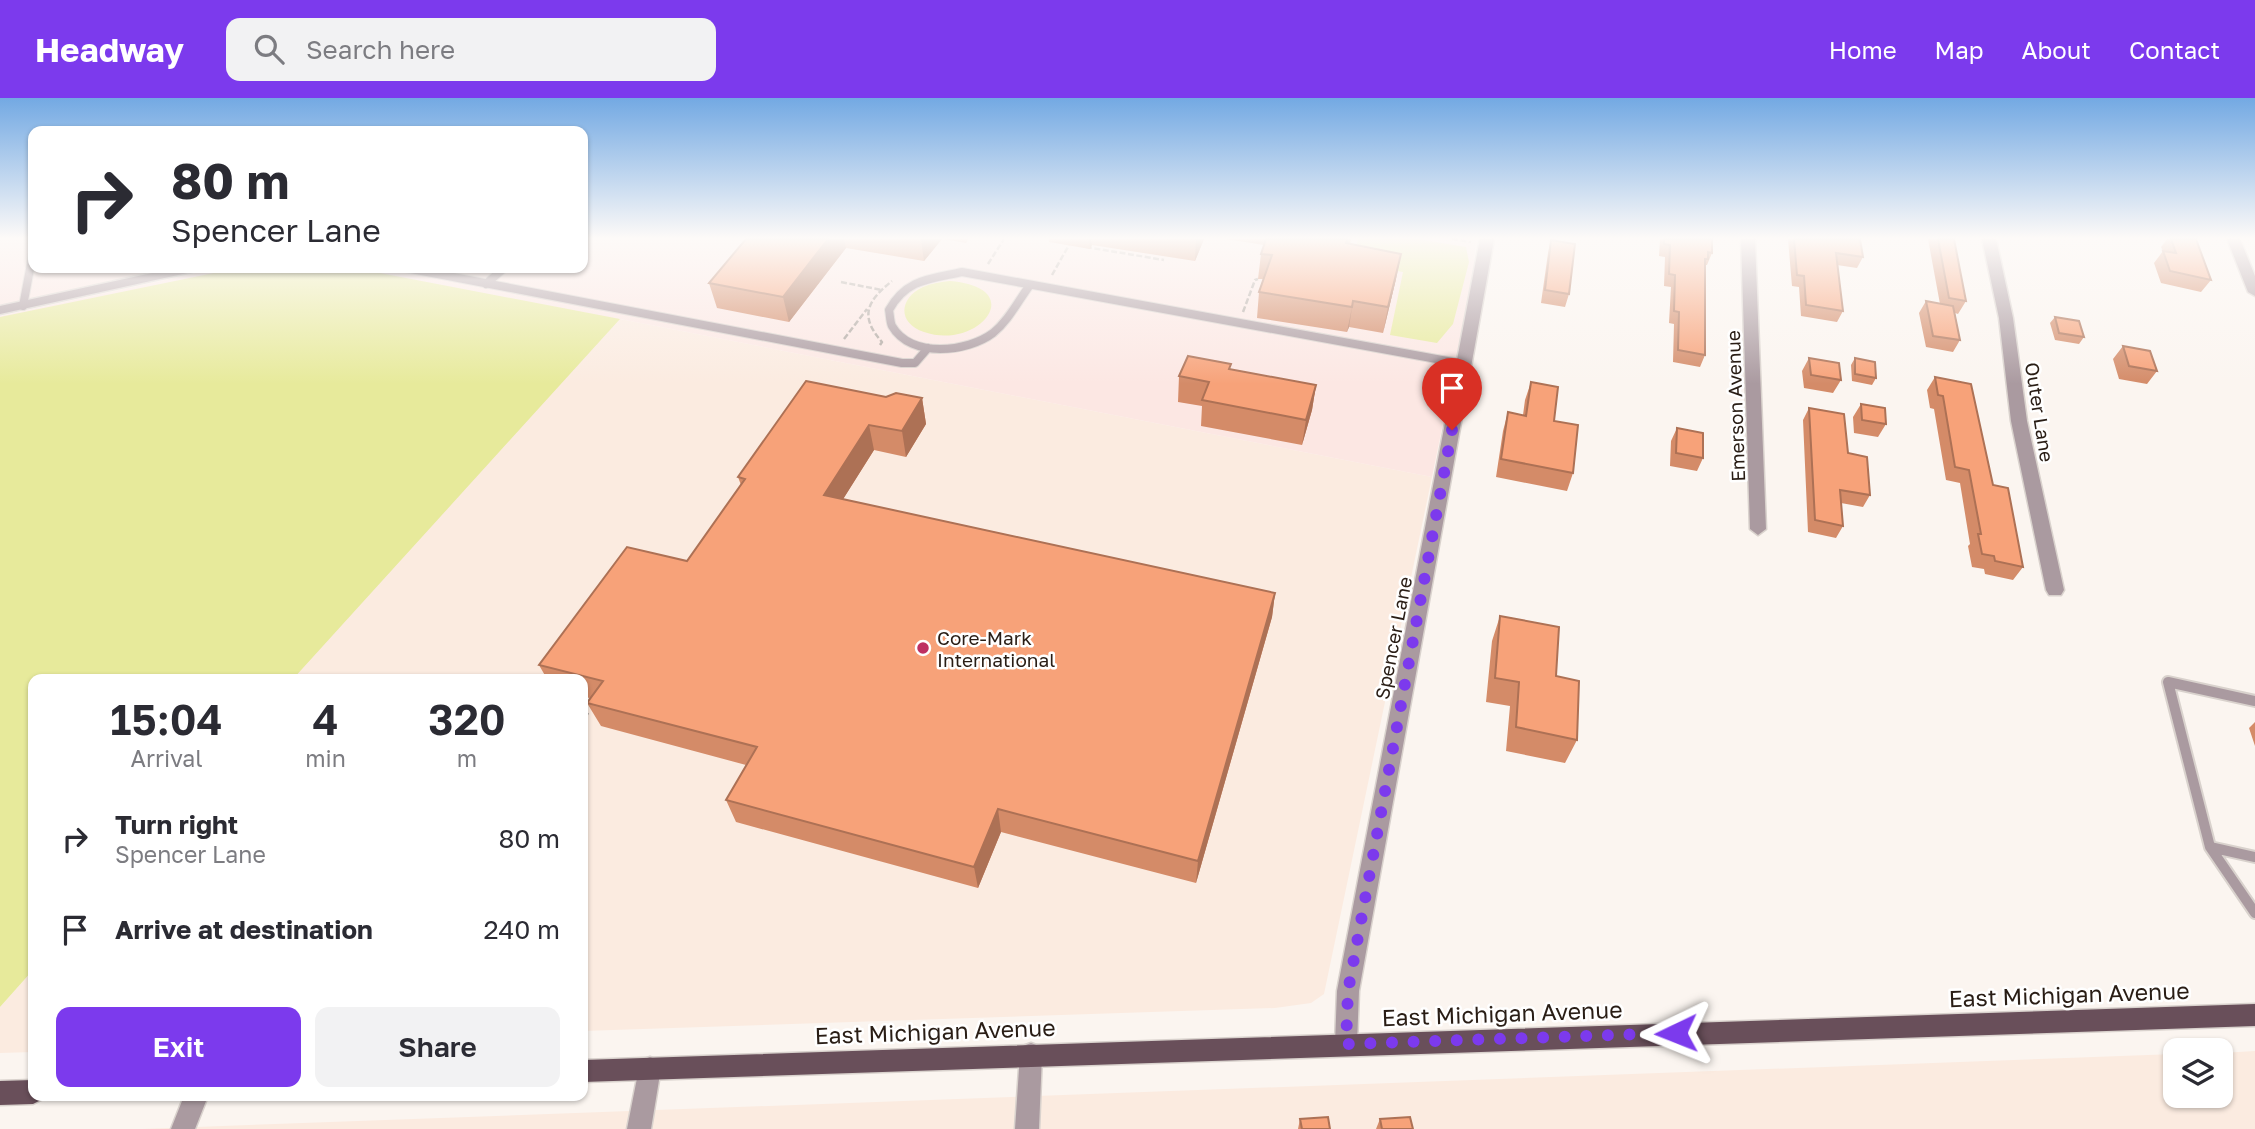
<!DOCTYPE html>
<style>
body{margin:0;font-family:"Golos Text",sans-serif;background:#f2f2f3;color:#2b2b33;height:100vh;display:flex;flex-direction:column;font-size:26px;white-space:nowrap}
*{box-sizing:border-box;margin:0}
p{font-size:23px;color:#7c7c81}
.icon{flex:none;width:38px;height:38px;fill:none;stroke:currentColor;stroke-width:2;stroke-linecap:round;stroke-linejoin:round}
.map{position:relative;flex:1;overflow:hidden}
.drawer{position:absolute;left:28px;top:576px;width:560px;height:427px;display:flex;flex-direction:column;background:#fff;border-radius:14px;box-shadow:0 2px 5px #0004}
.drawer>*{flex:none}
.hud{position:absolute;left:28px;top:28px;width:560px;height:147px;border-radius:14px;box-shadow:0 2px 5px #0004;background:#fff;color:#2b2b33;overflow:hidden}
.fabs{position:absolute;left:2163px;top:940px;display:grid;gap:14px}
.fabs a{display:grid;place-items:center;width:70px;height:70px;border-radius:14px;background:#fff;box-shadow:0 2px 5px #0004;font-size:35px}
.pin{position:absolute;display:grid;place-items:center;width:60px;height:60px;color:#fff;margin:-72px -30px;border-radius:50% 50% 50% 0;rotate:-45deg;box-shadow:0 0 7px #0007}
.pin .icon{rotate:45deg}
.me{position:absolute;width:77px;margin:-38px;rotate:268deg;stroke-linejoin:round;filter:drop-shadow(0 0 5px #0008)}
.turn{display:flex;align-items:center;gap:24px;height:147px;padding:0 28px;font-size:32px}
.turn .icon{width:91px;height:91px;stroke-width:2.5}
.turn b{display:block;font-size:49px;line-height:60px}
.eta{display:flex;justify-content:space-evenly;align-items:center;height:119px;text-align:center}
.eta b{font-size:42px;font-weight:600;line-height:49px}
.primary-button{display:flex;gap:14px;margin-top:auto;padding:14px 28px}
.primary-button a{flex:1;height:80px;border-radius:14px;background:#7c3aed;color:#fff;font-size:28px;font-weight:600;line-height:80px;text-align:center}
.primary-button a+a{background:#f2f2f3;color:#2b2b33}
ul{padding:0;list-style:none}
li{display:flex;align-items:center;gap:21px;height:91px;padding:0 28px}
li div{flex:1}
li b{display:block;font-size:26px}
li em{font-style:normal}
header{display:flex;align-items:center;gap:42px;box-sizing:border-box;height:98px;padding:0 35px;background:#7c3aed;color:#fff}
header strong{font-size:33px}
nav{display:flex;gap:38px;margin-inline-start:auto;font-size:24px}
.search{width:490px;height:63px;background:#f2f2f3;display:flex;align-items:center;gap:18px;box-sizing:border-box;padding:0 24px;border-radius:14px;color:#7c7c81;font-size:26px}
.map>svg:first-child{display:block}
.built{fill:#fbebe0}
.education{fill:#fce7e3}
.green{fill:#e7ea9b}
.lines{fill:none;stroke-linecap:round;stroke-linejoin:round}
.service-far1-casing{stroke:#d9d2cd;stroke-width:10}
.service-casing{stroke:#d9d2cd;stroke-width:14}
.minor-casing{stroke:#d9d2cd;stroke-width:3}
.tertiary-casing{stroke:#d9d2cd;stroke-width:3}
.primary-casing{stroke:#d9d2cd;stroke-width:3}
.path-far1{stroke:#b0a8a2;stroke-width:2.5;stroke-dasharray:6 2.5;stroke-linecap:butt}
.path{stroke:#b0a8a2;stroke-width:4.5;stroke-dasharray:8 4.5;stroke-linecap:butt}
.service-far1{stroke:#aa9aa0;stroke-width:8}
.service{stroke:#aa9aa0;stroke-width:10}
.minor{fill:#aa9aa0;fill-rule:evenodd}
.tertiary{fill:#aa9aa0;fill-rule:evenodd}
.primary{fill:#694f5a;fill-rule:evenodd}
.wall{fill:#d48b68}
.shaded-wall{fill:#ad7155}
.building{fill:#f7a279;stroke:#ad7155;stroke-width:2}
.route{stroke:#7c3aed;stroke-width:12;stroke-dasharray:0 21.6}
.poi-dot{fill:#be3062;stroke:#fff;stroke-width:2.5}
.labels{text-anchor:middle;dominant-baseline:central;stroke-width:5;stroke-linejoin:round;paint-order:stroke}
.street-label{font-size:19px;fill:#291d15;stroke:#fff}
.poi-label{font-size:19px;fill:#291d15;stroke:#fff;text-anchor:start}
.near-street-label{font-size:23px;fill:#291d15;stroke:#fff}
</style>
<header>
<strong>Headway</strong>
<div class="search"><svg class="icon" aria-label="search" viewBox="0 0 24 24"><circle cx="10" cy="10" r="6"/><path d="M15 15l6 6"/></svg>Search here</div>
<nav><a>Home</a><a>Map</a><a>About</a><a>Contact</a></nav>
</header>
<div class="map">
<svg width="2255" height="1031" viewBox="0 0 2255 1031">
<rect width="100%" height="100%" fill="#fbf5f0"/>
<path class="built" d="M 620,221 L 1432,379 L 1324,896 L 1311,905 L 1275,910 L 583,933 L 583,581 L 293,581 Z
M 33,872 L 33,954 L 0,955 L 0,909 Z
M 2255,953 L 2255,1031 L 142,1031 L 2175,956 L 2175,998 L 2221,998 L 2221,955 Z"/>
<path class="education" d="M 0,141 L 33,141 L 33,170 L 171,170 L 0,207 Z
M 583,141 L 1476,141 L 1472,185 L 1432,379 L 620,221 L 293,581 L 33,581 L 0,601 L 0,218 L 219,170 L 583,170 Z"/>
<path class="green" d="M 1358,141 L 1417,141 L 1466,149 L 1469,164 L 1453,226 L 1437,245 L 1390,237 L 1403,174 L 1352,165 Z
M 238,170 L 354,170 L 620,221 L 293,581 L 33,581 L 33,872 L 0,909 L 0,219 Z
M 950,183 C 1031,190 977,253 924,234 C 897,225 899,200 923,189 C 932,185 941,184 950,183 Z"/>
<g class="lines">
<g class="service-far1-casing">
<path id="service-far1" d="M 406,170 L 902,265 L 915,265 L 928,250
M 486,186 L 504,170
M 1030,187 C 1018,203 1009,222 993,235 C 968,254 911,261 892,228 C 890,224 890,217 889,212 C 906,181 930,181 962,174 L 1464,266
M 23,208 L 33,155"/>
</g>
<g class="service-casing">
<path id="service" d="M 2255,603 L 2168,584 L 2210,749 L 2255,815
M 2210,749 L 2255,759"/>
</g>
<g class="minor-casing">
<path id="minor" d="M 1741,141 L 1755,141 L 1766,431 L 1758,437 L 1750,431 Z
M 1982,141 L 1996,141 L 2013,220 L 2027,323 L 2064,492 L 2061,497 L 2049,497 L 2046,492 L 2011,323 L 1999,220 Z
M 2227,141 L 2240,141 L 2255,178 L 2255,198 L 2248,194 Z
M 1031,945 L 1039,948 L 1042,956 L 1039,1031 L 1015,1031 L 1020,956 L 1023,948 Z
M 650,959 L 658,962 L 661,970 L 651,1031 L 627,1031 L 639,970 L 642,962 Z
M 184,998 L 208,998 L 195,1031 L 171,1031 Z"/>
</g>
<g class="tertiary-casing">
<path id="tertiary" d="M 1480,141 L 1494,141 L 1359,893 L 1357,946 L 1354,954 L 1346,957 L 1338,954 L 1335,946 L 1337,893 Z
M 175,170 L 199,170 L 192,174 L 0,216 L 0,208 Z"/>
</g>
<g class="primary-casing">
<path id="primary" d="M 2255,906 L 2255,928 L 583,984 L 583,962 Z
M 0,983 L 33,982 L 33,998 L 43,998 L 41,1002 L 33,1006 L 0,1007 Z"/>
</g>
<path class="path-far1" d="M 1452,141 L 1471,144
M 1086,149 L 1164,162
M 988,166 L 1004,141
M 1052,177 L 1069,147
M 841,184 L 882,192
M 1243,214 L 1255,182 L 1258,181
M 844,241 L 867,211
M 880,247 L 882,244 C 859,218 867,203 892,183"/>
<path class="path" d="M 583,621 L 588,613
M 583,665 L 587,666"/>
<use href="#service-far1" class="service-far1"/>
<use href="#service" class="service"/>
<use href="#minor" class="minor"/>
<use href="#tertiary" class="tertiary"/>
<use href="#primary" class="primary"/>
</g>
<path class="wall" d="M 746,141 L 942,141 L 924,163 L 846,150 L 789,224 L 717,210 L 709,185 Z
M 944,141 L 968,141 L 966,145 Z
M 1049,141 L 1204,141 L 1195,163 L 1092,147 L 1090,151 L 1049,144 Z
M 1226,141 L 1351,141 L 1350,146 L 1396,181 L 1383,235 L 1349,229 L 1347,234 L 1257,220 L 1259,194 L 1263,181 L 1258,181 L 1261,156 L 1264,147 Z
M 1660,141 L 1712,141 L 1712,155 L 1707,167 L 1705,167 L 1705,257 L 1700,269 L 1673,264 L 1674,226 L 1669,225 L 1671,189 L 1664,188 L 1665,159 L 1659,158 Z
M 1788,141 L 1860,141 L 1863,159 L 1857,170 L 1837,167 L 1843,213 L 1837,224 L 1801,218 L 1799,189 L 1792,188 Z
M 1928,141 L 1954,141 L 1966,203 L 1958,216 L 1955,215 L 1960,242 L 1953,254 L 1926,249 L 1919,215 L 1926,203 L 1940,206 Z
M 2167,141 L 2171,141 L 2211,182 L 2201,194 L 2161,185 L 2154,165 L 2163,153 L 2161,149 Z
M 1551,142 L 1569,196 L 1565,209 L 1541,205 L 1548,155 Z
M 2055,219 L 2084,239 L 2079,246 L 2055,242 L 2050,225 Z
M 2123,248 L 2157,273 L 2147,286 L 2119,281 L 2113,261 Z
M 1809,260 L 1841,282 L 1833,295 L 1804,290 L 1802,273 Z
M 1855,260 L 1876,280 L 1872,287 L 1852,283 L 1851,267 Z
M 1231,272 L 1316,287 L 1312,312 L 1302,347 L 1201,328 L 1202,308 L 1178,304 L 1179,278 Z
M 1935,279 L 1993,387 L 2023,469 L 2013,482 L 1985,476 L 1984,471 L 1972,469 L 1968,448 L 1970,446 L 1960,385 L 1946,382 L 1934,311 L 1930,310 L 1927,292 Z
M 1531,284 L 1554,323 L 1573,375 L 1567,393 L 1496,379 L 1503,333 L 1508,314 L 1523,317 L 1525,302 Z
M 886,299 L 922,300 L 926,326 L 906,359 L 874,352 L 843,401 L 1275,495 L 1272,519 L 1196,785 L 1001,734 L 978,790 L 736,724 L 726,702 L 746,667 L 601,628 L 587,605 L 590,600 L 583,599 L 583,581 L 547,581 L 539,567 L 687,463 L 741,387 L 738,379 Z
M 1861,306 L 1886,326 L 1878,339 L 1854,335 L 1853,319 Z
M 1809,310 L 1848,355 L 1870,397 L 1863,409 L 1841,405 L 1843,428 L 1836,440 L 1808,434 L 1803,322 Z
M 1677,330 L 1703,360 L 1697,373 L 1670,368 L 1671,343 Z
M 1500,518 L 1556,578 L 1577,642 L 1565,665 L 1506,653 L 1510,608 L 1486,604 L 1492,543 Z
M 2255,624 L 2255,648 L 2249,630 Z
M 1300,1021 L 1330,1031 L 1298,1031 Z
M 1380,1021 L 1413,1031 L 1376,1031 Z"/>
<path class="shaded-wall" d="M 828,141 L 844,141 L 846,150 L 789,224 L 783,199 Z
M 921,141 L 942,141 L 924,163 Z
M 1089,141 L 1091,141 L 1092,147 L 1090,151 Z
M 1196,141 L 1204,141 L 1195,163 Z
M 1401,156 L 1396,181 L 1383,235 L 1388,209 Z
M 1353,203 L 1349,229 L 1347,234 L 1352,209 Z
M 1316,287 L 1312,312 L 1302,347 L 1306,322 Z
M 922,300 L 926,326 L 906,359 L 902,333 Z
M 869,327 L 874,352 L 830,422 L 824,397 Z
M 1275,495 L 1272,519 L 1196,785 L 1198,763 Z
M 998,711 L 1001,734 L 978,790 L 974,769 Z"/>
<path class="building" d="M 746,141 L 828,141 L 783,199 L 709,185 Z
M 1266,141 L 1347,141 L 1346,145 L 1401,156 L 1388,209 L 1353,203 L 1352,209 L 1259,194 L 1272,157 L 1261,156 Z
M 1664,141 L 1712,141 L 1712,155 L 1708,154 L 1708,161 L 1705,161 L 1705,257 L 1678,252 L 1679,214 L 1674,213 L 1675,177 L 1669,176 L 1670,147 L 1664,146 Z
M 1794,141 L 1860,141 L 1863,159 L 1836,155 L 1843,213 L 1806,207 L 1804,178 L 1797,177 Z
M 1938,141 L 1954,141 L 1966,203 L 1949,200 Z
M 2171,141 L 2196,141 L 2211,182 L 2170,173 L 2163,153 L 2176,155 Z
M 1551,142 L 1575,146 L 1569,196 L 1545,192 Z
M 1926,203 L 1953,208 L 1960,242 L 1933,238 Z
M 2055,219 L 2079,223 L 2084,239 L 2059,235 Z
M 2123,248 L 2150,253 L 2157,273 L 2129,268 Z
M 1188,258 L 1231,266 L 1229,271 L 1316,287 L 1306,322 L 1202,302 L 1209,284 L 1179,278 Z
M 1809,260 L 1839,265 L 1841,282 L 1811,277 Z
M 1855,260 L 1875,264 L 1876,280 L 1855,276 Z
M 1935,279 L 1971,286 L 1993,387 L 2008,390 L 2023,469 L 1995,463 L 1994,458 L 1982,456 L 1978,436 L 1981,436 L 1969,372 L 1955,369 L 1943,298 L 1938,297 Z
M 806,283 L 886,299 L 896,295 L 922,300 L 902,333 L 869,327 L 824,397 L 1275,495 L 1198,763 L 998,711 L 974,769 L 726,702 L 757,649 L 587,605 L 603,583 L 539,567 L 627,449 L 687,463 L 745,381 L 738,379 Z
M 1531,284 L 1558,289 L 1554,323 L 1578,327 L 1573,375 L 1501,361 L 1508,314 L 1526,318 Z
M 1861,306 L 1885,310 L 1886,326 L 1862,322 Z
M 1809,310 L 1844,316 L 1848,355 L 1867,359 L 1870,397 L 1840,392 L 1843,428 L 1815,422 Z
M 1677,330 L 1703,335 L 1703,360 L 1676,355 Z
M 1500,518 L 1559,529 L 1556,578 L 1579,583 L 1577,642 L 1516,629 L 1519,584 L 1495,580 Z
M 1328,1019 L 1330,1031 L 1302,1031 L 1300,1021 Z
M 1410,1019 L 1413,1031 L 1382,1031 L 1380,1021 Z"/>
<linearGradient id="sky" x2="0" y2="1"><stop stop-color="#73a9e3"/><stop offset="0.49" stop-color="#fdfaf8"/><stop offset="1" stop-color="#fdfaf8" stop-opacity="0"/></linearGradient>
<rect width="2255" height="286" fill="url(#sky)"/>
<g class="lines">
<path class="route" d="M 1452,332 L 1348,893 L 1346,946 L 1676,935"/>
</g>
<circle class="poi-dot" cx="923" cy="550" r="7"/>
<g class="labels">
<g class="street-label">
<text transform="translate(1735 308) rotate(-92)">Emerson Avenue</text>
<text transform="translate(2040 314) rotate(81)">Outer Lane</text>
<text transform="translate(1393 540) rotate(-79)">Spencer Lane</text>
</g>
<g class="poi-label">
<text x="937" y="539">Core-Mark<tspan x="937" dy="22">International</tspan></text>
</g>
<g class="near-street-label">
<text transform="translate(2069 896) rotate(-2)">East Michigan Avenue</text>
<text transform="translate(1502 915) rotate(-2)">East Michigan Avenue</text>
<text transform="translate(935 933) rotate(-2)">East Michigan Avenue</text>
</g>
</g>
</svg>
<div class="fabs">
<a><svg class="icon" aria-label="layers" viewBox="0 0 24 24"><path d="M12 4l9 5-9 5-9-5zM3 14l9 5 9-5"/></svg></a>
</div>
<div class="pin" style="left:1452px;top:332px;background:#d93025"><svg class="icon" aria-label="arrive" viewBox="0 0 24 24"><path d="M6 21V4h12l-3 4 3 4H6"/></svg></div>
<svg class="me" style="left:1676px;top:935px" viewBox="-20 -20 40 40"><path d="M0-17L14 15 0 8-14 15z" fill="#7c3aed" stroke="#fff" stroke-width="4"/></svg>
<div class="hud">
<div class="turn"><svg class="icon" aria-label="right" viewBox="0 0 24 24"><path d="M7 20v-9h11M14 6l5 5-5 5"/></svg><div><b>80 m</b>Spencer Lane</div></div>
</div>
<section class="drawer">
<div class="eta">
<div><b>15:04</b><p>Arrival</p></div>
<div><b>4</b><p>min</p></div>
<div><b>320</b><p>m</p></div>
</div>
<ul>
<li><svg class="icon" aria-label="right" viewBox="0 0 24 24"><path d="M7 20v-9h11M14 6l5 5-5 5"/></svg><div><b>Turn right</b><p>Spencer Lane</p></div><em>80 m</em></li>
<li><svg class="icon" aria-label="arrive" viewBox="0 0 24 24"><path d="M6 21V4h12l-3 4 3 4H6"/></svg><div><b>Arrive at destination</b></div><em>240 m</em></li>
</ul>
<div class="primary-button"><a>Exit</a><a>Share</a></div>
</section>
</div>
